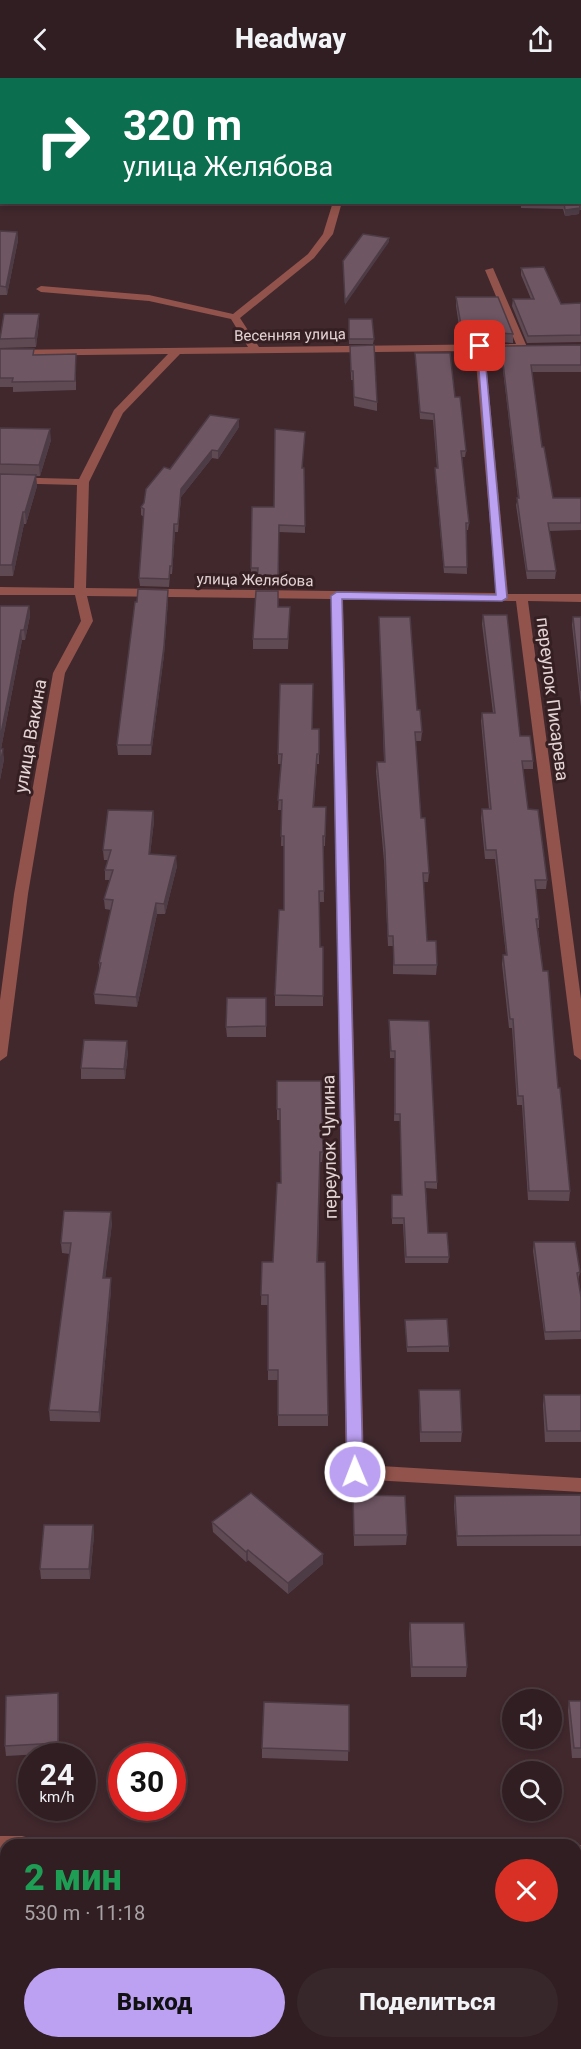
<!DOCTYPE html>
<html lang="ru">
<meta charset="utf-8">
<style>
body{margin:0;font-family:Roboto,sans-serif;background:#38272a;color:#f1f3f6;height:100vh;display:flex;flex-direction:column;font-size:22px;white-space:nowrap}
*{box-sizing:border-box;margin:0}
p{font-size:20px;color:#a8a2a5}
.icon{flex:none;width:33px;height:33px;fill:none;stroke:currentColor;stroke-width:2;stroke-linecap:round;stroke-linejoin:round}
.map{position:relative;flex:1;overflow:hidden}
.drawer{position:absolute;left:0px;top:1761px;width:582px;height:210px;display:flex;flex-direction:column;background:#301e22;border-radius:18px 18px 0 0;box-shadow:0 3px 9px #0003,0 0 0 2px #4b3c40}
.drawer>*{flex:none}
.guide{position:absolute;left:0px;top:0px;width:582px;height:126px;box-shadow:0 3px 9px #0003,0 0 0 2px #4b3c40;background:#0b6e4f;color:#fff;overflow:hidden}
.buttons{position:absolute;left:502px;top:1611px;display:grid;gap:12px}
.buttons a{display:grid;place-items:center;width:60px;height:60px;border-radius:50%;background:#301e22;box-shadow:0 3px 9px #0003,0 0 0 2px #4b3c40;font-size:30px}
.speed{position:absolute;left:18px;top:1665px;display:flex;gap:12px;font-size:30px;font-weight:700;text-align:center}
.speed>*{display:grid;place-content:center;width:78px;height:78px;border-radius:50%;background:#301e22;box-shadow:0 3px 9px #0003,0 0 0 2px #4b3c40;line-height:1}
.speed small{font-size:15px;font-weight:400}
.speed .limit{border:9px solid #d22;background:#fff;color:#111}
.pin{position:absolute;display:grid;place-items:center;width:51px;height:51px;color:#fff;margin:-26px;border-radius:12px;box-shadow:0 3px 9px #0006}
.me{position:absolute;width:66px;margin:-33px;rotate:359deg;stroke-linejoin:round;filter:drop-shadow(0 0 4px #0008)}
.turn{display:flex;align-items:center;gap:21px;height:126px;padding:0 24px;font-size:27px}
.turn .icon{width:78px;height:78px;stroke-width:2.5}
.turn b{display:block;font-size:42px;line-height:51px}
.round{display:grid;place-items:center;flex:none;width:63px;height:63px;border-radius:32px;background:#38272a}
.overview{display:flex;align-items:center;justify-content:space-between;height:102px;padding:0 24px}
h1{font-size:36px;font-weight:800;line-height:45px;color:#1e9e55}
.action{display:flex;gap:12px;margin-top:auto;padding:12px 24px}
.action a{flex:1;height:69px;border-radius:36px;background:#bca0f2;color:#111;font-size:24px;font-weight:800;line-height:69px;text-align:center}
.action a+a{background:#38272a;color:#f1f3f6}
header{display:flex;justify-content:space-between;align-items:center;height:78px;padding:0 24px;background:#301e22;font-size:27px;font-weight:800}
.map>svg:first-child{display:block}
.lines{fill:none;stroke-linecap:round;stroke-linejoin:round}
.minor{fill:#91534b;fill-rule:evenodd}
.wall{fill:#5f4a54}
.shaded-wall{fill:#4d3c45}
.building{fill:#6e5662;stroke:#4d3c45;stroke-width:1.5}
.route{fill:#bca0f2;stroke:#7a689d;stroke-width:1.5}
.labels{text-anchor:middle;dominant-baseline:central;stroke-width:6;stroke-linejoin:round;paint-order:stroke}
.far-street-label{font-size:15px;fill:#e3d4d6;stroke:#351f23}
.street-label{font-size:18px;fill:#e3d4d6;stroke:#351f23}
</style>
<header><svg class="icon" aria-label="back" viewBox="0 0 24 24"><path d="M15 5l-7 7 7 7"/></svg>Headway<svg class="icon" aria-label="share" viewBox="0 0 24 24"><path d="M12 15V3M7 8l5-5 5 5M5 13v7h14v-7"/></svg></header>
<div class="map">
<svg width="581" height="1971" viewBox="0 0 581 1971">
<rect width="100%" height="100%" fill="#40282d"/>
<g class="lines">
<path class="minor" d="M 58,0 L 69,0 L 57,2 Z
M 459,0 L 468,0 L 458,2 Z
M 0,41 L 2,41 L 0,48 Z
M 0,87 L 2,87 L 2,93 L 0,93 Z
M 333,124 L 342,124 L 333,156 L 314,180 L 240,240 L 259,269 L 516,266 L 485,192 L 493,190 L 527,269 L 522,272 L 485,272 L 508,516 L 581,516 L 581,524 L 528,523 L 581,921 L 581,982 L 574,977 L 516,523 L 343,521 L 364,1387 L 581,1400 L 581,1414 L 355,1401 L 349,1399 L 346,1394 L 331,521 L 87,518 L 93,543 L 65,595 L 28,816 L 7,978 L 0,983 L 0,922 L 14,816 L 53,595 L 81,543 L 75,517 L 0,517 L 0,509 L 74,510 L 77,407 L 0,405 L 0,399 L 79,401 L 114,332 L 168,276 L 0,278 L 0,272 L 248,269 L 231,241 L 149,223 L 41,214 L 36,211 L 41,208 L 149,217 L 233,236 L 308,176 L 323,156 ZM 475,273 L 496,515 L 86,510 L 89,404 L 123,335 L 180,276 Z
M 0,1758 L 22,1758 L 29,1760 L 32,1767 L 6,1767 L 6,1776 L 0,1776 Z
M 575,1767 L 581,1767 L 581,1785 L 576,1785 Z"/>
</g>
<path class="wall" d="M 581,72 L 581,132 L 579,131 L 579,136 L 565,138 L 563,131 L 521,130 L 521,124 L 580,124 Z
M 0,153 L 17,154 L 18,162 L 7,217 L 0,217 Z
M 521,190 L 561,226 L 581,225 L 581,264 L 527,265 L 512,228 L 513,221 L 531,221 L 521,197 Z
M 456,219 L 513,256 L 513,265 L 499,264 L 498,255 L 460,255 L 456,228 Z
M 349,241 L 374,261 L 373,266 L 349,266 Z
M 39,245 L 36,269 L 0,270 L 0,257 Z
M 581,267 L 581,294 L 532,294 L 542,369 L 553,420 L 581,420 L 581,452 L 549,453 L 556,493 L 555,501 L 527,501 L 516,427 L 518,420 L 501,275 L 501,268 Z
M 350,268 L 377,324 L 377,333 L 354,328 L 353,302 L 351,302 Z
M 0,271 L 34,271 L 34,277 L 76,276 L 76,312 L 13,314 L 13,309 L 0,309 Z
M 415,275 L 455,319 L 466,373 L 465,379 L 462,379 L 469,445 L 468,452 L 466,452 L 467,496 L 444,495 L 435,396 L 435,390 L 437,390 L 433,342 L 420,341 Z
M 239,349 L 218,381 L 212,380 L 181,419 L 178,454 L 175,454 L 172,496 L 170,496 L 169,509 L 140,508 L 139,500 L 144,439 L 141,437 L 141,429 L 170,391 Z
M 0,350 L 51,362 L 40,398 L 36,398 L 37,408 L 26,446 L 24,446 L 13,498 L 0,498 Z
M 305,354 L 302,390 L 304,390 L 305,455 L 279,454 L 279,510 L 257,510 L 258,497 L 251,497 L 252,429 L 274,429 Z
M 168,512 L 168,521 L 164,577 L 151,677 L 118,677 L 117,667 L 137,524 Z
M 0,528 L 29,528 L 30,538 L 25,562 L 22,562 L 1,671 L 4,681 L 0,702 Z
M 278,529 L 290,529 L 288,571 L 253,571 L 253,561 Z
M 483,537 L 520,658 L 533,683 L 533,691 L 523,691 L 528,731 L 547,802 L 546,811 L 536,811 L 539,841 L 539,850 L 538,850 L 570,1113 L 569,1123 L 528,1122 L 522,1027 L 517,1027 L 512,950 L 509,950 L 502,886 L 503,877 L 506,877 L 495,781 L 485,781 L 481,740 L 482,731 L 489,731 L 481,643 L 482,635 L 493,635 L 482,546 Z
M 379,539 L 417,632 L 422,654 L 421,663 L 415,663 L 421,740 L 429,795 L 428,804 L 423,804 L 427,863 L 437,887 L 436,897 L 393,896 L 393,868 L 388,868 L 384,783 L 376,693 L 377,684 L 384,684 Z
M 573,539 L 581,539 L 581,629 L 572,547 Z
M 312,651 L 319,651 L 319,686 L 317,686 L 314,729 L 326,729 L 325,768 L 323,768 L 324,824 L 319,824 L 320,869 L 323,869 L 323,928 L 275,928 L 275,917 L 284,832 L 284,768 L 281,768 L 282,732 L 278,732 L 281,686 L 278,686 L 278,676 Z
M 153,733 L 154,743 L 150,776 L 177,788 L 165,836 L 157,836 L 137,929 L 95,926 L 94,916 L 99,894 L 99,885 L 111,832 L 105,831 L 104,821 L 110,802 L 105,802 L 105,792 L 108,782 L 104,782 L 103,772 Z
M 266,920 L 266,959 L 227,959 L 226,949 Z
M 389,942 L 437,1104 L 437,1111 L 426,1110 L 428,1155 L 449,1179 L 448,1185 L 405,1185 L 403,1146 L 392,1146 L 392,1117 L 402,1117 L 400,1043 L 394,1043 L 395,980 L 390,980 Z
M 128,974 L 125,1001 L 81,1001 L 81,990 Z
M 277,1003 L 323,1074 L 322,1084 L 320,1084 L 318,1184 L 328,1337 L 328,1348 L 278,1348 L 278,1302 L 268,1302 L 268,1227 L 261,1227 L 262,1184 L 273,1184 L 281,1105 L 280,1042 L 277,1042 Z
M 112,1145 L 105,1200 L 111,1211 L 100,1344 L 50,1343 L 49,1332 L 70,1176 L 62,1175 L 61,1165 Z
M 534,1164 L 580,1194 L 578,1203 L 581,1219 L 581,1261 L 545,1262 L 533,1173 Z
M 405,1242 L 449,1268 L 449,1274 L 407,1274 Z
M 419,1312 L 462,1354 L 461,1364 L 420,1364 L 419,1322 Z
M 544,1317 L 581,1317 L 581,1364 L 545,1364 L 543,1327 Z
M 353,1417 L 407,1457 L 406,1467 L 354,1468 Z
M 581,1417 L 581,1468 L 457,1468 L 454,1428 L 455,1418 Z
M 212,1444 L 323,1476 L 323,1486 L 288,1516 L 248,1482 L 246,1484 L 213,1454 Z
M 93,1447 L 94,1457 L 90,1501 L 41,1501 L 40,1491 Z
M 410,1545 L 467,1589 L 466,1599 L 411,1599 L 409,1555 Z
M 569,1623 L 581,1623 L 581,1680 L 572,1680 L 568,1633 Z
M 59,1625 L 59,1675 L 6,1678 L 5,1668 Z
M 349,1627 L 348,1683 L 262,1680 L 262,1670 Z
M 576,1817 L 581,1817 L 581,1884 L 576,1884 Z"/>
<path class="shaded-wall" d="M 580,130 L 579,136 L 565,138 L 565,132 Z
M 17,154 L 18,162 L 7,217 L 6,209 Z
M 389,160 L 389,164 L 345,227 L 345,223 Z
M 39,236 L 39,245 L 36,269 L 35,260 Z
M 239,341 L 239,349 L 218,381 L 218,373 Z
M 50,351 L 51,362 L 40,398 L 39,387 Z
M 212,372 L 212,380 L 181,419 L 178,454 L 181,411 Z
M 36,397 L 37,408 L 26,446 L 25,434 Z
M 23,434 L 24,446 L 13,498 L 12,487 Z
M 174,446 L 175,454 L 172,496 L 172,488 Z
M 168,512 L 168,521 L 164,577 L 151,677 L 151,667 Z
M 29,528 L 30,538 L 25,562 L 24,552 Z
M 21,552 L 22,562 L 0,676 L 0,661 Z
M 3,671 L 4,681 L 0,702 L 0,686 Z
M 153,733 L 154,743 L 149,786 L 149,776 Z
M 176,778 L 177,788 L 165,836 L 164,826 Z
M 156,825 L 157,836 L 137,929 L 136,919 Z
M 127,963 L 128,974 L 125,1001 L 124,991 Z
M 111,1134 L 112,1145 L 104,1211 L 103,1200 Z
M 111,1200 L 111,1211 L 100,1344 L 99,1334 Z
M 93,1447 L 94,1457 L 90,1501 L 89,1491 Z
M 248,1472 L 248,1482 L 246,1484 L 246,1474 Z
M 323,1476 L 323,1486 L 288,1516 L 288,1505 Z
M 58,1615 L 59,1625 L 59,1675 L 58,1665 Z
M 3,1827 L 5,1836 L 0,1867 L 0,1847 Z"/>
<path class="building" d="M 412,0 L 437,0 L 436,2 L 411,2 Z
M 580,72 L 581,125 L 579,125 L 580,130 L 565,132 L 564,125 L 559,124 L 580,124 Z
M 0,153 L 17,154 L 6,209 L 0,208 Z
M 363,156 L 389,160 L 345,223 L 343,183 Z
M 544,189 L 561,226 L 581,225 L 581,257 L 528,258 L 513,221 L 534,221 L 521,190 Z
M 456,219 L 498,219 L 513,256 L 500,255 L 499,246 L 461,247 Z
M 4,236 L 39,236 L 35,260 L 0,261 Z
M 349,241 L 372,241 L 374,261 L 349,261 Z
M 374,267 L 377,324 L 354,319 L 353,293 L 351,293 L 350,268 Z
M 581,267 L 581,287 L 531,287 L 542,369 L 544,369 L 553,420 L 581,420 L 581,445 L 548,445 L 556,493 L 527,493 L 517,420 L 519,420 L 501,268 Z
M 0,271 L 34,271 L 33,277 L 76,276 L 75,303 L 12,304 L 13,300 L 0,300 Z
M 415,275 L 450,275 L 455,319 L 460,319 L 466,373 L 461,373 L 469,445 L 466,445 L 467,489 L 444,489 L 435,390 L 438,390 L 434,336 L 420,334 Z
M 210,337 L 239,341 L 218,373 L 212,372 L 181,411 L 178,446 L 174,446 L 172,488 L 170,488 L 169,501 L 139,500 L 143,446 L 144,431 L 141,429 L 144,425 L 146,411 L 164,389 L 170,391 Z
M 0,350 L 50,351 L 39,387 L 0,386 Z
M 275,351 L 305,354 L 302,390 L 304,390 L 305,448 L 279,447 L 278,503 L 257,503 L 258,490 L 251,490 L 252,429 L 274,429 Z
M 0,396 L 36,397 L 25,434 L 23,434 L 12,487 L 0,487 Z
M 138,511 L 168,512 L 164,568 L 151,667 L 117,667 L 135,524 L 137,524 Z
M 256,513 L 278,513 L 278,529 L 290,529 L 288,561 L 253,561 Z
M 0,528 L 29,528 L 24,552 L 21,552 L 0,661 Z
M 483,537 L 507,537 L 520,658 L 530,658 L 533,683 L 522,683 L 528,731 L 538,732 L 547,802 L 535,802 L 539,841 L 536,841 L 543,893 L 548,893 L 558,1010 L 560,1010 L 570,1113 L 529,1113 L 523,1018 L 518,1018 L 513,941 L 510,941 L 503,877 L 507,877 L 496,772 L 486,772 L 482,731 L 491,731 L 482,635 L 495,635 Z
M 379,539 L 410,539 L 417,632 L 420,632 L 422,654 L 415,654 L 421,740 L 425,740 L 429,795 L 423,795 L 427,863 L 436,863 L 437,887 L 394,887 L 393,858 L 388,858 L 385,773 L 377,684 L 385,684 Z
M 573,539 L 581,539 L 581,613 Z
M 280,606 L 313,606 L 312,651 L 319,651 L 319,676 L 317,676 L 313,729 L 326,729 L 325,758 L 323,758 L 324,813 L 319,813 L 320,869 L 323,869 L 323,918 L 275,917 L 279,832 L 284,832 L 284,758 L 281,758 L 282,722 L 278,722 L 282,676 L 278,676 Z
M 0,671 L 3,671 L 0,686 Z
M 108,732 L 153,733 L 149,776 L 176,778 L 164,826 L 156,825 L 136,919 L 94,916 L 101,885 L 99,885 L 113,822 L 104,821 L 113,792 L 105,792 L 111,772 L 103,772 Z
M 227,920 L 266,920 L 266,948 L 226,949 Z
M 389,942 L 429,943 L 437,1104 L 425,1104 L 428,1155 L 447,1155 L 449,1179 L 406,1179 L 404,1140 L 392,1140 L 392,1117 L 402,1117 L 400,1036 L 395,1036 L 395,973 L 391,973 Z
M 84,962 L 127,963 L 124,991 L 81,990 Z
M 277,1003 L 321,1003 L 323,1074 L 320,1074 L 317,1184 L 325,1184 L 328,1337 L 278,1337 L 278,1292 L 268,1292 L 268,1217 L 261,1217 L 262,1184 L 273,1184 L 277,1105 L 281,1105 L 280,1031 L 277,1031 Z
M 64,1133 L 111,1134 L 103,1200 L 111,1200 L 99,1334 L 49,1332 L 71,1165 L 61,1165 Z
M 534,1164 L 575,1164 L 580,1194 L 577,1195 L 581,1219 L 581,1253 L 545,1254 Z
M 447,1241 L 449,1268 L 407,1269 L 405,1242 Z
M 419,1312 L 460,1312 L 462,1354 L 421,1354 Z
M 544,1317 L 581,1317 L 581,1353 L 547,1353 Z
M 251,1415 L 323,1476 L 288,1505 L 248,1472 L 246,1474 L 212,1444 Z
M 353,1417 L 405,1418 L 407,1457 L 354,1457 Z
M 581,1417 L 581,1457 L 457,1458 L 455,1418 Z
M 44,1447 L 93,1447 L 89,1491 L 40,1491 Z
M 410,1545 L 464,1545 L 467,1589 L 412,1589 Z
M 58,1615 L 58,1665 L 5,1668 L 6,1618 Z
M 569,1623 L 581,1623 L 581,1670 L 574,1670 Z
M 264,1624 L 349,1627 L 349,1673 L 262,1670 Z
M 576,1817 L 581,1817 L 581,1875 L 576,1875 Z
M 0,1827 L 3,1827 L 0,1847 Z"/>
<path class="route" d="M 477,266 L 484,268 L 507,520 L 502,523 L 342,521 L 363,1394 L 361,1399 L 355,1400 L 349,1399 L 347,1394 L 331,518 L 337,514 L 496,517 Z"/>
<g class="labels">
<g class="far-street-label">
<text transform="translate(290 257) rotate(-1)">Весенняя улица</text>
<text transform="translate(255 502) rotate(1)">улица Желябова</text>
</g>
<g class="street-label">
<text transform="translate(553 621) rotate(83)">переулок Писарева</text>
<text transform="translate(30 658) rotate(-80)">улица Вакина</text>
<text transform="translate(329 1069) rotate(-91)">переулок Чупина</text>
</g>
</g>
</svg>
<div class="buttons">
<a><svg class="icon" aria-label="sound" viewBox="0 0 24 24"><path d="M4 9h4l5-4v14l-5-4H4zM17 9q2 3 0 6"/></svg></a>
<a><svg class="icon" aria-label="search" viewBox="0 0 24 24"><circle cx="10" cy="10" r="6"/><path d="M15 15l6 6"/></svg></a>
</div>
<div class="speed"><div>24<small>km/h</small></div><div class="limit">30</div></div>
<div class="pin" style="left:480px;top:268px;background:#d93025"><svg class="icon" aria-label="arrive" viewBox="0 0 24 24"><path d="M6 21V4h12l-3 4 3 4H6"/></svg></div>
<svg class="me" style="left:355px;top:1394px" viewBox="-20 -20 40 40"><circle r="17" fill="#bca0f2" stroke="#fff" stroke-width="3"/><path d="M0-11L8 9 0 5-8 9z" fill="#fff"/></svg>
<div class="guide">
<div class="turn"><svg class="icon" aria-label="right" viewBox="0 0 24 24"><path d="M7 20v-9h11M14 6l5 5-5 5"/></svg><div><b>320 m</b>улица Желябова</div></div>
</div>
<section class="drawer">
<div class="overview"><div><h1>2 мин</h1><p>530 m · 11:18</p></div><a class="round" style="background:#d93025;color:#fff"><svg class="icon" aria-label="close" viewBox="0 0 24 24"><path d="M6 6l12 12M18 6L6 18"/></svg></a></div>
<div class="action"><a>Выход</a><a>Поделиться</a></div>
</section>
</div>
